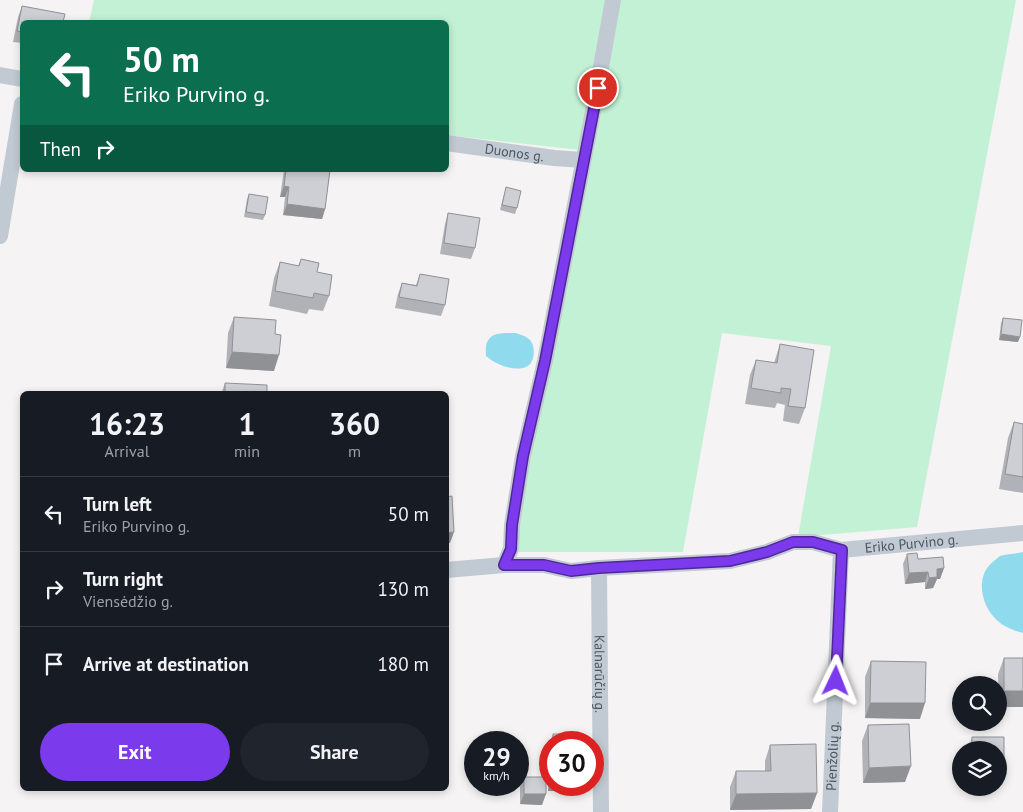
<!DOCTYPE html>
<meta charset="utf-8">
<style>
body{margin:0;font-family:"PT Sans",sans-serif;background:#20242c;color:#f1f3f6;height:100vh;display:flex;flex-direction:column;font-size:19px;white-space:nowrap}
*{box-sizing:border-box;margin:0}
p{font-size:16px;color:#9ea1a6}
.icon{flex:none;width:28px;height:28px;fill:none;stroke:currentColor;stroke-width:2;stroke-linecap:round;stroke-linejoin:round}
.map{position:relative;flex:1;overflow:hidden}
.side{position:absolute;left:20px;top:391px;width:429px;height:400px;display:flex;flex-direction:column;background:#171b24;border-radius:8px;box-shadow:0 2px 8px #0003}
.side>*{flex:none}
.banner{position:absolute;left:20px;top:20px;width:429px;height:152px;border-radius:8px;box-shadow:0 2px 8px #0003;background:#0b6e4f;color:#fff;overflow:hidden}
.tools{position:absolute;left:952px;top:676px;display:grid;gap:10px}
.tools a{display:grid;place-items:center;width:55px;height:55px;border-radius:50%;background:#171b24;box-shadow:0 2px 8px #0003;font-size:25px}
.speed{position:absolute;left:464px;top:731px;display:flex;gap:10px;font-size:25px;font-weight:700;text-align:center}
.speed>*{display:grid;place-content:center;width:65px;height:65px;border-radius:50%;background:#171b24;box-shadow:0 2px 8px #0003;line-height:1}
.speed small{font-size:12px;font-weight:400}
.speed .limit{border:8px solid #d22;background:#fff;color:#111}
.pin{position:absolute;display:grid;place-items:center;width:42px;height:42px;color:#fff;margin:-21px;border:2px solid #fff;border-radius:50%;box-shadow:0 1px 5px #0007}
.me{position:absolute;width:55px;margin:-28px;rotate:2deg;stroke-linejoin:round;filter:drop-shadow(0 0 4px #0008)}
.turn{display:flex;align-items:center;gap:18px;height:105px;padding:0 20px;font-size:22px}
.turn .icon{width:65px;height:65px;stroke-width:2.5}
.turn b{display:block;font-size:35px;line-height:42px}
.then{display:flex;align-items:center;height:48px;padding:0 20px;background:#0003;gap:10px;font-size:19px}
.eta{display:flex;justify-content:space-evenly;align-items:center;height:85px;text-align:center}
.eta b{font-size:30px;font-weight:700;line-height:35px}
.primary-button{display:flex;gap:10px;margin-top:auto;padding:10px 20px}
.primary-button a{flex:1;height:58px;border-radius:30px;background:#7c3aed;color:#fff;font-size:20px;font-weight:700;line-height:58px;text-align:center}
.primary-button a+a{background:#20242c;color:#f1f3f6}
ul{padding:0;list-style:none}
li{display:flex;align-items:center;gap:15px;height:75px;padding:0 20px;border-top:1px solid #363941}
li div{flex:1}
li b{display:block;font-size:19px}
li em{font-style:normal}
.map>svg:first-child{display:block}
.green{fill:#c3f1d5}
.water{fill:#90daee}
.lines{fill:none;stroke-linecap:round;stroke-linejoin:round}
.minor{stroke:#c1cad2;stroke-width:16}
.wall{fill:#b0b2b7}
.shaded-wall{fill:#909195}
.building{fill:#cdcfd5;stroke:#909195}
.route-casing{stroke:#51269a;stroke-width:12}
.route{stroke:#7c3aed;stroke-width:9}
.labels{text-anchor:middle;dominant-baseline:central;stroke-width:4.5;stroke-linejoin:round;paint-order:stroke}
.street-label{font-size:14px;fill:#4a5661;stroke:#fff}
</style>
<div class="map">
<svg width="1023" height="812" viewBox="0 0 1023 812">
<rect width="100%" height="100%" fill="#f5f3f3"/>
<path class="green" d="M 94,0 L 1016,0 L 917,527 L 798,537 L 831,346 L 722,333 L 683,552 L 513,552 L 589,151 L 446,135 L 446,22 L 89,22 Z"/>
<path class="water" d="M 516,333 C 521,335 526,336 530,340 C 536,347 535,363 526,367 C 513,372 495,364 486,356 C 484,332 497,333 516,333 Z
M 1023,552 L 1023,633 C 1012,630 1001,626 993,616 C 980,601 976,574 994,561 C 995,560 999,557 1000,556 C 1007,554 1016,554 1023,552 Z"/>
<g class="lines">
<g class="minor">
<path d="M 0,75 L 22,79"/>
<path id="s1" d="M 446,143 L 554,158 L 583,160"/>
<path d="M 0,236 L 22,104"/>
<path d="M 504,565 L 511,549 L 512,525 L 523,456 L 545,361 L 594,106 L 613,0"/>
<path id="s2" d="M 599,568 L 601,812"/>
<path id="s3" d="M 446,570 L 504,565 L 544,565 L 571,571 L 599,568 L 730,561 L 767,552 L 793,542 L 813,542 L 841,550 L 1023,533"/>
<path id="s4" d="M 830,812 L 841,550"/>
</g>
</g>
<path class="wall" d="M 22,6 L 22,43 L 13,42 L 18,17 Z
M 284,170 L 330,170 L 325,209 L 322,219 L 283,215 L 285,197 L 280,197 Z
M 506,187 L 517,208 L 515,214 L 500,210 Z
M 249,194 L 265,215 L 263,220 L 244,217 L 247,199 Z
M 448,213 L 475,248 L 471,259 L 440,254 L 445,224 Z
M 301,259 L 317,272 L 329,296 L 323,311 L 309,309 L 307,314 L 269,306 L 274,278 L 280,262 L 298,266 Z
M 420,274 L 445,305 L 441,316 L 395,308 L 398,294 L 402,283 L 416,285 Z
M 234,317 L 274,371 L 226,368 L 228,333 Z
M 1003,318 L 1018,342 L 999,340 L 1001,323 Z
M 780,344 L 805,408 L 799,424 L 783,421 L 785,405 L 777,403 L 775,408 L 745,404 L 750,375 L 756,360 L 774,363 Z
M 225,383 L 267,394 L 221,394 Z
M 1014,422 L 1023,424 L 1023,493 L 999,489 L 1008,438 Z
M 907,554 L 918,559 L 944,568 L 940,579 L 937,579 L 933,588 L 925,589 L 925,582 L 905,584 L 903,564 Z
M 1004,658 L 1023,707 L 999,707 L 998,674 Z
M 871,661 L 920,719 L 865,718 L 865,677 Z
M 868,725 L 905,782 L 863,783 L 862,741 Z
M 553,734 L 580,742 L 550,742 L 550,785 L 578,785 L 575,791 L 548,791 L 549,744 Z
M 972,737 L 1004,737 L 1004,769 L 1000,780 L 999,780 L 999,750 L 968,750 Z
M 770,745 L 817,793 L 811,809 L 730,810 L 730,787 L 736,771 L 765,771 L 765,761 Z
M 524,777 L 542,805 L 520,804 L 520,787 Z"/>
<path class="shaded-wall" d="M 284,186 L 289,187 L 285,197 L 280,197 Z
M 287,204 L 325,209 L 322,219 L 283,215 Z
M 1001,334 L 1020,337 L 1018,342 L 999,340 Z
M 232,352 L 279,355 L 274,371 L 226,368 Z
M 454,532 L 450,543 L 446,543 L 446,533 Z
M 944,568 L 940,579 L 937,579 L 933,588 L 925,589 L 929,578 L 937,569 Z
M 928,572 L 925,582 L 905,584 L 909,573 Z
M 1004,691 L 1023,691 L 1023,707 L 999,707 Z
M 870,703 L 925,703 L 920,719 L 865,718 Z
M 911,766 L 905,782 L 863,783 L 869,768 Z
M 999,769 L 1004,769 L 1000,780 L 999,780 Z
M 550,785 L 578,785 L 575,791 L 548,791 Z
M 817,793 L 811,809 L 730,810 L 736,794 Z
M 524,794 L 546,794 L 542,805 L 520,804 Z"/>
<path class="building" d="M 22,6 L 65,14 L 63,22 L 22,22 L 22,32 L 17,31 Z
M 286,170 L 330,170 L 325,209 L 287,204 L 289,187 L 284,186 Z
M 506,187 L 521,191 L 517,208 L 502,205 Z
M 249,194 L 268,197 L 265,215 L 246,212 Z
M 448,213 L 480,218 L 475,248 L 444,243 Z
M 301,259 L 319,263 L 317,272 L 332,275 L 329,296 L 314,293 L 313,298 L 275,291 L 280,262 L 299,266 Z
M 420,274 L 449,279 L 445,305 L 399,297 L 402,283 L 417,286 Z
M 234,317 L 276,320 L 275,334 L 281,335 L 279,355 L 232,352 Z
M 1003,318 L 1022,320 L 1020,337 L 1001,334 Z
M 780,344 L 814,350 L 805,408 L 788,406 L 791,389 L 781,388 L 781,393 L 751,388 L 756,360 L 777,363 Z
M 225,383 L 267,385 L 267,394 L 225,394 Z
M 1014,422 L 1023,424 L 1023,477 L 1005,474 Z
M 452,496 L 454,532 L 446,533 L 446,497 Z
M 917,553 L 918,559 L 943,557 L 944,568 L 937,569 L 937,577 L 929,578 L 928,572 L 909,573 L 907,554 Z
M 1004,658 L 1023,658 L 1023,691 L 1004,691 Z
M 871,661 L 926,662 L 925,703 L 870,703 Z
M 909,724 L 911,766 L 869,768 L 868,725 Z
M 553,734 L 580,734 L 580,742 L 553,742 Z
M 972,737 L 1004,737 L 1004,769 L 999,769 L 999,750 L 972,750 Z
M 816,744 L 817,793 L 736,794 L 736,771 L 771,771 L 770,745 Z
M 524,777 L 546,777 L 546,794 L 524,794 Z"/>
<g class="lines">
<g class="route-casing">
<path id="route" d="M 598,88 L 545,361 L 523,456 L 512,525 L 511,549 L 504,565 L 544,565 L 571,571 L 599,568 L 730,561 L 767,552 L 793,542 L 813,542 L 842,550 L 836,681"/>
</g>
<use href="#route" class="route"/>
</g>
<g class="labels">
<g class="street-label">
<text stroke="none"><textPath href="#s1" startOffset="69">Duonos g.</textPath></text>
<text stroke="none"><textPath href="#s3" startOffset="471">Eriko Purvino g.</textPath></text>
<text stroke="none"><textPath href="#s2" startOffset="106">Kalnarūčių g.</textPath></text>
<text stroke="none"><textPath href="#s4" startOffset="56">Pienžolių g.</textPath></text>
</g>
</g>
</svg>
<div class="tools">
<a><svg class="icon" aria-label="search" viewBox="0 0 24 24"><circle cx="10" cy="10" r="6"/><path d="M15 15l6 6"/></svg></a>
<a><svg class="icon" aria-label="layers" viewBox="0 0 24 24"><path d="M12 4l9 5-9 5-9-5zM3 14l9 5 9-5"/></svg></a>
</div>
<div class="speed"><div>29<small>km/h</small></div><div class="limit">30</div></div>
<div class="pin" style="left:598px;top:88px;background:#d93025"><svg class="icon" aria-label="arrive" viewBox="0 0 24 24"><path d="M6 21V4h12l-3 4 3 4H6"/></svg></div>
<svg class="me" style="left:836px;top:681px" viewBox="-20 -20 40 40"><path d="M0-17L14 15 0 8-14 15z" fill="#7c3aed" stroke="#fff" stroke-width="4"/></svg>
<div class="banner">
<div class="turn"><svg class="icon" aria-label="left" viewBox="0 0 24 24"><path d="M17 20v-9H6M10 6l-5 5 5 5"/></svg><div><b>50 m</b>Eriko Purvino g.</div></div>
<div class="then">Then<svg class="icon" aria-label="right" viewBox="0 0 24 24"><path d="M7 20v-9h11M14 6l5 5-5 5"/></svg></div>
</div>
<section class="side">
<div class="eta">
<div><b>16:23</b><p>Arrival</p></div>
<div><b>1</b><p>min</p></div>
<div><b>360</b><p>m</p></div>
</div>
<ul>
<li><svg class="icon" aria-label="left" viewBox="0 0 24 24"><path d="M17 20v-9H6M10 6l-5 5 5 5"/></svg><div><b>Turn left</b><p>Eriko Purvino g.</p></div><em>50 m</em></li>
<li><svg class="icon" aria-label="right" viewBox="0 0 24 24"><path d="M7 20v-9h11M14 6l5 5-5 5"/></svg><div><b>Turn right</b><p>Viensėdžio g.</p></div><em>130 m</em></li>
<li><svg class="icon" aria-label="arrive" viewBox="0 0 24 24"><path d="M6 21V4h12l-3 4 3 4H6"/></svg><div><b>Arrive at destination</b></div><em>180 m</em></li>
</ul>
<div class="primary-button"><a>Exit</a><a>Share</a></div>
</section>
</div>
